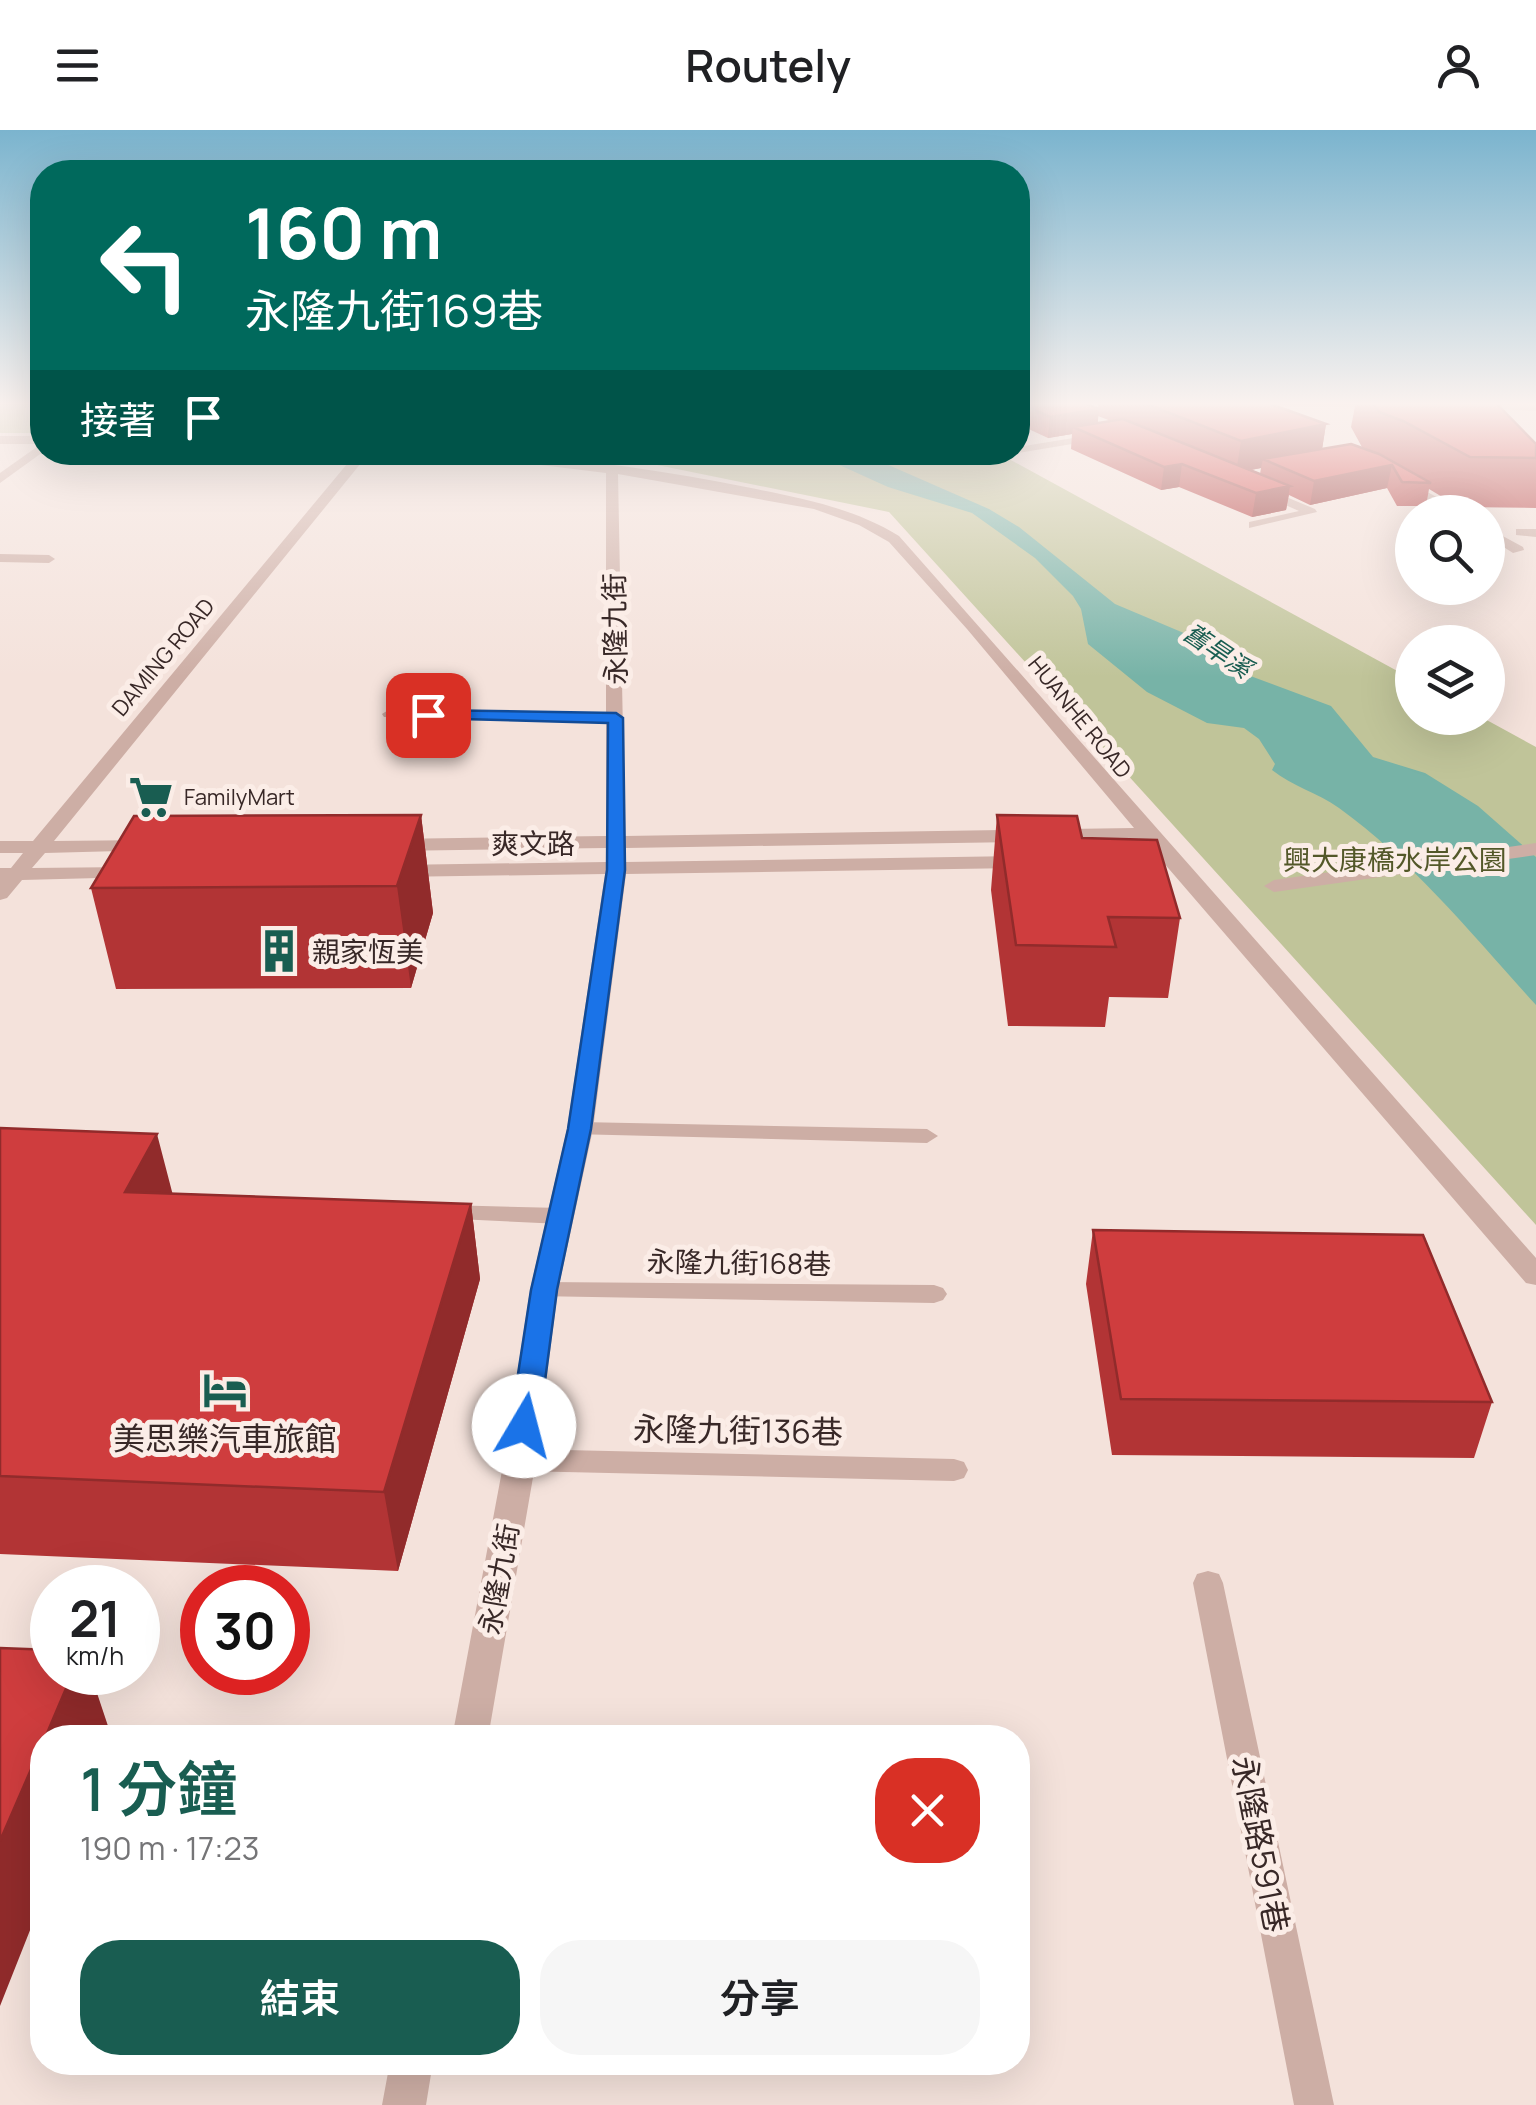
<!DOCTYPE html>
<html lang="zh-TW">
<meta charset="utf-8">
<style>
body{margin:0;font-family:Manrope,"Noto Sans TC",sans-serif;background:#f6f6f6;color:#202124;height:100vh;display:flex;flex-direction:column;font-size:38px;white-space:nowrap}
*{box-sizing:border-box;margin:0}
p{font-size:32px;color:#757577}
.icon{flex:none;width:55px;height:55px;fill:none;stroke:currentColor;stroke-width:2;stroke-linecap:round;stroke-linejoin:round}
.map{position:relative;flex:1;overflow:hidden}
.side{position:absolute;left:30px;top:1595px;width:1000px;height:350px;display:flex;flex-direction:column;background:#fff;border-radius:40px;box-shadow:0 10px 40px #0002}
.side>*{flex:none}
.guide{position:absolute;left:30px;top:30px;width:1000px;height:305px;border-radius:40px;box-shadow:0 10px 40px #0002;background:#00695c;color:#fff;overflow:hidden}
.controls{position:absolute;left:1395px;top:365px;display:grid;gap:20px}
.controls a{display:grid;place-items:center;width:110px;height:110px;border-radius:50%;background:#fff;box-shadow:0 10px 40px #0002;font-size:50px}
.speed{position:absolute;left:30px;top:1435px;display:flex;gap:20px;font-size:50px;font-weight:700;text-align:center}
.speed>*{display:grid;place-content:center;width:130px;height:130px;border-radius:50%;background:#fff;box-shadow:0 10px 40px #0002;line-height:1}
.speed small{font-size:25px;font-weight:400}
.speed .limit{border:15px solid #d22;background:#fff;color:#111}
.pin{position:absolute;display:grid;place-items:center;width:85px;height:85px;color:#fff;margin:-42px;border-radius:20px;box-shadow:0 5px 15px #0006}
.me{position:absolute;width:110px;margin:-55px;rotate:8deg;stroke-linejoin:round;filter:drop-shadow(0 0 8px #0008)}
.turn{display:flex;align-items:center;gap:35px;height:210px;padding:0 50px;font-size:45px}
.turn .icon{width:130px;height:130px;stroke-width:2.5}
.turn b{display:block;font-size:70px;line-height:85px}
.then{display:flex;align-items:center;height:95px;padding:0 50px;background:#0003;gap:20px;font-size:38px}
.round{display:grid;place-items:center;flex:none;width:105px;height:105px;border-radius:40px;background:#f6f6f6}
.summary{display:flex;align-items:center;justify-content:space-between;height:170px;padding:0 50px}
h1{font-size:60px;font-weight:600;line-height:75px;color:#195d51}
.primary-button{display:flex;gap:20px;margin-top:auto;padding:20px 50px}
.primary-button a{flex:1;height:115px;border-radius:40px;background:#195d51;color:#fff;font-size:40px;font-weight:600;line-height:115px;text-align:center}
.primary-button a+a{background:#f6f6f6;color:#202124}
header{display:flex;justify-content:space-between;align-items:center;height:130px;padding:0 50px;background:#fff;font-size:45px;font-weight:600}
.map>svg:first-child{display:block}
.green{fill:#c0c499}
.water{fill:#77b3a7}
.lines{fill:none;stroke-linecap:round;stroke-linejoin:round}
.service{fill:#cdaea5;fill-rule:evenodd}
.pedestrian{fill:#cdaea5;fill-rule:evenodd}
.minor{fill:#cdaea5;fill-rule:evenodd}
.wall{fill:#b23435;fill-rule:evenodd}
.shaded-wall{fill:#912b2b}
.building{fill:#cf3d3e;stroke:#912b2b;stroke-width:2.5}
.route{fill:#1a73e8;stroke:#114b97;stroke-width:2.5}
.labels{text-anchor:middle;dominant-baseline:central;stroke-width:10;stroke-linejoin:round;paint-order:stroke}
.far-street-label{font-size:22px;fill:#382827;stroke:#fbede7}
.far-poi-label{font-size:22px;fill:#382827;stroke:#fbede7;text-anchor:start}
.far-water-label{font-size:25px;font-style:italic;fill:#195d51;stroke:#fbede7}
.street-label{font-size:28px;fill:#382827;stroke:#fbede7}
.park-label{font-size:28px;fill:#535829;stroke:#fbede7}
.poi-label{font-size:28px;fill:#382827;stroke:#fbede7;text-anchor:start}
.near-street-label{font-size:32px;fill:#382827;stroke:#fbede7}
.near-poi-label{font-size:32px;fill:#382827;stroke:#fbede7}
</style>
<header><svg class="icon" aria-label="menu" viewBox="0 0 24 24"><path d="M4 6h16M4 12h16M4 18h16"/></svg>Routely<svg class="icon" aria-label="person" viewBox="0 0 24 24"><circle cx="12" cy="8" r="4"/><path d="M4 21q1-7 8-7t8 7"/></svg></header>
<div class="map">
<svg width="1536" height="1975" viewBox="0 0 1536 1975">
<rect width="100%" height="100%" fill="#f4e2db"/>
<path class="green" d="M 0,271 L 42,271 L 42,303 L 0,303 Z
M 565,323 L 998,323 L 1412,549 L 1412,588 L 1483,588 L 1536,617 L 1536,1095 L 889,382 L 613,326 Z"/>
<path class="water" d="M 799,323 L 861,323 L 989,379 L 1019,397 L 1115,474 L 1198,509 L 1245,544 L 1331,576 L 1373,627 L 1425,643 L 1478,676 L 1536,727 L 1536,875 C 1475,808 1413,731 1339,678 C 1317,662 1293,657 1272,640 L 1275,634 L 1259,609 L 1244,598 L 1207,593 L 1147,562 L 1088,514 L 1081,479 L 1073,466 L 1035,428 L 972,383 L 888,357 L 824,328 Z"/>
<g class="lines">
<path class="service" d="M 1098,304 L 1102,309 L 1018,323 L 1015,322 L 1018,317 Z
M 1401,348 L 1459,379 L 1461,382 L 1447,382 L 1397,353 Z
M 1260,356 L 1315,379 L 1317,382 L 1249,398 L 1249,392 L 1299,381 L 1256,362 L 1256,358 Z
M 1488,398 L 1523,417 L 1524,420 L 1513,423 L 1488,407 Z
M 1516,399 L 1536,399 L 1536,407 L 1516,405 Z
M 0,424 L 49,425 L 55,429 L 49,433 L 0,432 Z
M 390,579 L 616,583 L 624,588 L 616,593 L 384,587 L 382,584 Z
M 580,992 L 927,999 L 938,1006 L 927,1013 L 572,1004 L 569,999 Z
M 445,1075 L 561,1078 L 573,1086 L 561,1094 L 436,1088 L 433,1083 Z
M 544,1152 L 934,1155 L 943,1158 L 947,1164 L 943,1170 L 934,1173 L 535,1166 L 531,1160 L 535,1154 Z
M 520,1319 L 954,1329 L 964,1332 L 968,1340 L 964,1348 L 954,1351 L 520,1341 L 510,1337 L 506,1330 L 510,1323 Z
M 1208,1441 L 1219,1444 L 1223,1453 L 1334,1975 L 1294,1975 L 1193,1453 L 1197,1444 Z"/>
<path class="pedestrian" d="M 1536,713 L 1536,725 L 1274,762 L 1264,756 L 1274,750 Z"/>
<path class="minor" d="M 1229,271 L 1389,272 L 1395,275 L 1389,278 L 1234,275 Z
M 1469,273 L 1536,275 L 1536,281 L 1465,278 Z
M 0,306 L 42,306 L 43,322 L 0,353 L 0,343 L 41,314 L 0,314 Z
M 357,322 L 370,322 L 54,711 L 151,710 L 158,712 L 158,720 L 45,723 L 32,738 L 130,737 L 137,739 L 137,747 L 22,750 L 7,768 L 0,770 L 0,738 L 11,738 L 23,723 L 0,723 L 0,711 L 33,711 Z
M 435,322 C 541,322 643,337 746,357 C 800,368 852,377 899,406 L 1536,1128 L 1536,1155 L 1526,1153 L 1144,710 L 626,718 L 626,732 L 1025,726 L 1035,732 L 1025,738 L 626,744 L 593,999 L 558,1160 L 536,1330 L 488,1608 L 452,1608 L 504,1330 L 530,1160 L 567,999 L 605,744 L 395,747 L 385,741 L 395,735 L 606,732 L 606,718 L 391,721 L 381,715 L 391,709 L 606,706 L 606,343 ZM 618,344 L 814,379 L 859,395 L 889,412 L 967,499 L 1134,698 L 625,706 Z
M 390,1932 L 433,1932 L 426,1975 L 382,1975 Z"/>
</g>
<path class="wall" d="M 1099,271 L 1262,271 L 1326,294 L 1322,319 L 1363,319 L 1351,297 L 1356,271 L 1494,271 L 1536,314 L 1536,378 L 1459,377 L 1429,359 L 1426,376 L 1397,376 L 1387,358 L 1310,375 L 1289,365 L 1286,380 L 1252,387 L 1179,357 L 1161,360 L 1071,319 L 1072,304 L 1048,308 L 1022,296 L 1024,275 L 1098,278 ZM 1098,286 L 1111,291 L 1098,293 ZM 1261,338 L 1260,344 L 1250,340 Z
M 421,685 L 433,783 L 411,858 L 116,859 L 91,758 Z
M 997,685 L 1082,708 L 1180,788 L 1168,868 L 1109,867 L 1105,897 L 1008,896 L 991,760 Z
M 0,998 L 172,1063 L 471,1074 L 480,1149 L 398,1441 L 0,1424 Z
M 1093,1100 L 1492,1272 L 1474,1328 L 1112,1325 L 1086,1154 Z"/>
<path class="shaded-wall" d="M 1099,279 L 1097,300 L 1073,297 L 1072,304 L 1048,308 L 1050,287 Z
M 1326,294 L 1321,326 L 1263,329 L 1261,338 L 1236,343 L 1241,311 Z
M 1182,334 L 1179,357 L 1161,360 L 1164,337 Z
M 1392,335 L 1387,358 L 1310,375 L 1314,351 Z
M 1290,356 L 1286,380 L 1252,387 L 1256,363 Z
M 421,685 L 433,783 L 411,858 L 397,756 Z
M 157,1004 L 176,1077 L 125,1062 Z
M 471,1074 L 480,1149 L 398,1441 L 384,1362 Z
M 73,1542 L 90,1542 L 110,1602 L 108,1608 L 45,1608 Z
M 42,1614 L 42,1770 L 0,1876 L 0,1711 Z"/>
<path class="building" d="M 1055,271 L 1080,271 L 1099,279 L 1050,287 L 1024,275 Z
M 1139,271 L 1262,271 L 1326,294 L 1241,311 Z
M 1371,271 L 1494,271 L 1536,314 L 1536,328 L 1470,327 L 1403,291 L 1379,282 Z
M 1123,289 L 1290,356 L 1256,363 L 1182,334 L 1164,337 L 1073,297 Z
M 1351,314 L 1379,324 L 1431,353 L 1402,352 L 1392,335 L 1314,351 L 1263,329 Z
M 421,685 L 397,756 L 91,758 L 134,686 Z
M 997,685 L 1077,686 L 1082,708 L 1157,710 L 1180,788 L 1108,787 L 1116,817 L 1016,815 Z
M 0,998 L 157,1004 L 125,1062 L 471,1074 L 384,1362 L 0,1346 Z
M 1093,1100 L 1423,1105 L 1492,1272 L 1121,1269 Z
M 0,1518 L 52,1520 L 52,1542 L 73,1542 L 45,1608 L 42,1608 L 42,1614 L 0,1711 Z"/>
<linearGradient id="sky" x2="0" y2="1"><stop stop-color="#7bb4ce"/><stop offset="0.5" stop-color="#faf2ef"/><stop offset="1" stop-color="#faf2ef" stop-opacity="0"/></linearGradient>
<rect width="1536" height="547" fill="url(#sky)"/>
<path class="route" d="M 428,580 L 616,583 L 623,588 L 625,740 L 591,999 L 557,1160 L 539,1296 L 534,1303 L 515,1303 L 510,1296 L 531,1160 L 568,999 L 607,740 L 608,593 L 422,588 L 420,585 Z"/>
<defs>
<g id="supermarket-bare" transform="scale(3.45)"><path d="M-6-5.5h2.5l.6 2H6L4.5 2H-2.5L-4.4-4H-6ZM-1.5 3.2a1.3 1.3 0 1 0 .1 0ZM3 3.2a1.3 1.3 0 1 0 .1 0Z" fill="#195d51" stroke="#fbede7" stroke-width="2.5" paint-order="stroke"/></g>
<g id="building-bare" transform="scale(3.45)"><path d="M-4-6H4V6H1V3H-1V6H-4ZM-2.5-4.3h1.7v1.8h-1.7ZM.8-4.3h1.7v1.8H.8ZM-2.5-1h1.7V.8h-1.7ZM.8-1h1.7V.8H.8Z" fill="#195d51" stroke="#fbede7" stroke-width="2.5" paint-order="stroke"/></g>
<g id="hotel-bare" transform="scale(3.45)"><path d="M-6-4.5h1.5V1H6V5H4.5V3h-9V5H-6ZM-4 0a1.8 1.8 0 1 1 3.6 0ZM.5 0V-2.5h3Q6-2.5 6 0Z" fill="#195d51" stroke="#fbede7" stroke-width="2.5" paint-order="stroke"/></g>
</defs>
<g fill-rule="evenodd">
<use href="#supermarket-bare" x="151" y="667"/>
<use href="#building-bare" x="279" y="821"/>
<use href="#hotel-bare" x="225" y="1260"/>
</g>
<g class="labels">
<g class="far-street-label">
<text transform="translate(163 527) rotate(-50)">DAMING ROAD</text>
<text transform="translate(1080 587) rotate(51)">HUANHE ROAD</text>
</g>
<g class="far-poi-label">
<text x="184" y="667">FamilyMart</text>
</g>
<g class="far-water-label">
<text transform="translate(1218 520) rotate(34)">舊旱溪</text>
</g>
<g class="street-label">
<text transform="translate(614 499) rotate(-91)">永隆九街</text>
<text x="533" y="713">爽文路</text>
<text transform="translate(739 1132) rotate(1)">永隆九街168巷</text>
<text transform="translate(498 1449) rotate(-80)">永隆九街</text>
</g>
<g class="park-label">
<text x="1395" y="729">興大康橋水岸公園</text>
</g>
<g class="poi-label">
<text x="312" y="821">親家恆美</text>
</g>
<g class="near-street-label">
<text transform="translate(738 1300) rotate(1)">永隆九街136巷</text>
<text transform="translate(1261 1714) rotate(79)">永隆路591巷</text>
</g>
<g class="near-poi-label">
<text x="225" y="1308">美思樂汽車旅館</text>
</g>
</g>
</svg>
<div class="controls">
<a><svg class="icon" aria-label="search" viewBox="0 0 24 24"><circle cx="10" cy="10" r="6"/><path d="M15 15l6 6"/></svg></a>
<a><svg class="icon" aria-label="layers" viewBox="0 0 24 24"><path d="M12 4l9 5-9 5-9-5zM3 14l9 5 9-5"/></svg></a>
</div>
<div class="speed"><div>21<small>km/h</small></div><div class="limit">30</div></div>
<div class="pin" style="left:428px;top:585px;background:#d93025"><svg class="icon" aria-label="arrive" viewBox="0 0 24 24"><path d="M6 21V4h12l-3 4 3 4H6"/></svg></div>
<svg class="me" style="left:524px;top:1296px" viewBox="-20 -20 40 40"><circle r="19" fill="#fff"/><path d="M0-13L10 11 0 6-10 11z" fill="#1a73e8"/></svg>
<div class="guide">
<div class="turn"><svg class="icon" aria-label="left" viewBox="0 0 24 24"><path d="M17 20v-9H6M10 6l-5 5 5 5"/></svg><div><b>160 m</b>永隆九街169巷</div></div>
<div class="then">接著<svg class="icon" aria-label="arrive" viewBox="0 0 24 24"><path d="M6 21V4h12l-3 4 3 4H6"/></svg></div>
</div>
<section class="side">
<div class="summary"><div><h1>1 分鐘</h1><p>190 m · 17:23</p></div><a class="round" style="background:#d93025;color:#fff"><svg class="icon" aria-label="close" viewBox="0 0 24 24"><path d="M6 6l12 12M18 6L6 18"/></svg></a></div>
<div class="primary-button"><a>結束</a><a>分享</a></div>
</section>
</div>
